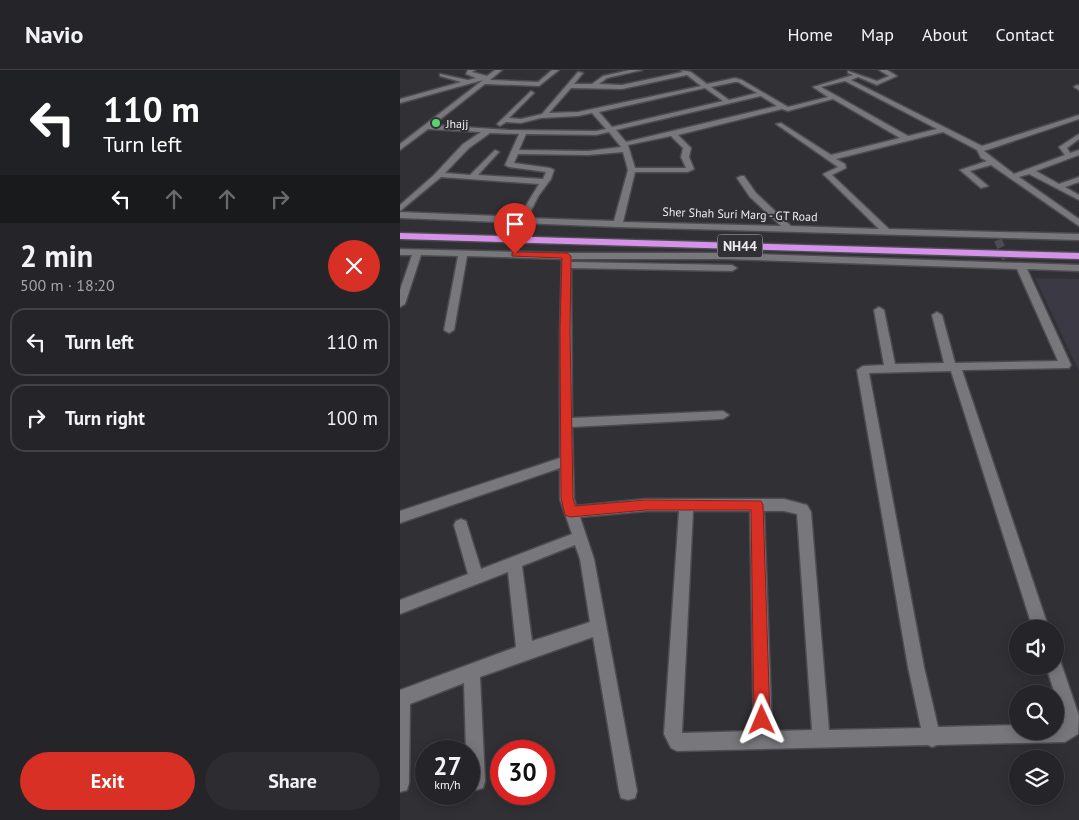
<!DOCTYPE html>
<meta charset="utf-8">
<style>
body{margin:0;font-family:"PT Sans",sans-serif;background:#2d2c30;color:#f1f3f6;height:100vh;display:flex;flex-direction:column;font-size:19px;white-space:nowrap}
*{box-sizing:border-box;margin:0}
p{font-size:16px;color:#a3a4a8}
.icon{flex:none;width:28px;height:28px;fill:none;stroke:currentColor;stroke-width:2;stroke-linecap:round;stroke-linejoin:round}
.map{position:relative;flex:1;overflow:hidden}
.details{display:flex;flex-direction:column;background:#252428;width:400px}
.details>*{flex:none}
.guide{background:#202124;color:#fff;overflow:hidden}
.tools{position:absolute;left:609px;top:550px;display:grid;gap:10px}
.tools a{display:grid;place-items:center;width:55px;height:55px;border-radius:50%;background:#252428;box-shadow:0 2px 12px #0003,0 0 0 1px #424145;font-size:25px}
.speed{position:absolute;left:15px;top:670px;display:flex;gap:10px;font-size:25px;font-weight:700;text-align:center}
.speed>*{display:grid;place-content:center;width:65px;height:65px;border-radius:50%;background:#252428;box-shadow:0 2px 12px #0003,0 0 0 1px #424145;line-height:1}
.speed small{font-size:12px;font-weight:400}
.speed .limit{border:8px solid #d22;background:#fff;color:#111}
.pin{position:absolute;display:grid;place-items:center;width:42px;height:42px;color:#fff;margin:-51px -21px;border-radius:50% 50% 50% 0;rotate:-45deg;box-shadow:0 0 5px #0007}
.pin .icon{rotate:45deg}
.me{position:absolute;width:55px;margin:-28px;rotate:359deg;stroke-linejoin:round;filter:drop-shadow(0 0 4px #0008)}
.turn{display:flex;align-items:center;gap:18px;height:105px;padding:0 20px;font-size:22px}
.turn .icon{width:65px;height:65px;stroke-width:2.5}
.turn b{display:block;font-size:35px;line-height:42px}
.lanes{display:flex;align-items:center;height:48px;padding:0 20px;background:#0003;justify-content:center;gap:25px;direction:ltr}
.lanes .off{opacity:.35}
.round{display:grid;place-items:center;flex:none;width:52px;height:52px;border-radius:26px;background:#2d2c30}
.overview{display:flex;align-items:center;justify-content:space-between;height:85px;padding:0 20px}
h1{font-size:30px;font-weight:700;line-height:38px}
.action{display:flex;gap:10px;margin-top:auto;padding:10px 20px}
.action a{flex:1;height:58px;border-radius:30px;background:#d93025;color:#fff;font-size:20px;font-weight:700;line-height:58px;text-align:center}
.action a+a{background:#2d2c30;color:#f1f3f6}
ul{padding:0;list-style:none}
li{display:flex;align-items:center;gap:15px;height:68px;margin:0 10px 8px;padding:0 10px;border:2px solid #424145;border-radius:15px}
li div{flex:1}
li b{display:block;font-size:19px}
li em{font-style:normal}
header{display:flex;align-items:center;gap:30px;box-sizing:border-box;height:70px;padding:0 25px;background:#252428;border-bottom:1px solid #424145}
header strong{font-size:24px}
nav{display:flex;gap:28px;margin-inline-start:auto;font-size:18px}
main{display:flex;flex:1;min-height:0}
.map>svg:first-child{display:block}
.built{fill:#3a3944}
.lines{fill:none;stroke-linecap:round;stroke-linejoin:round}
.minor-tunnel{stroke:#4d4c51;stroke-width:8;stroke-dasharray:8 4.5;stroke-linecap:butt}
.minor-casing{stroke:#4c4b4f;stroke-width:3}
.highway-casing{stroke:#4c4b4f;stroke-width:3}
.minor{fill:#77777c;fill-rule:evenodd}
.highway{fill:#d492e9;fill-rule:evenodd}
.route{fill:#d93025;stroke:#8d1f18}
.poi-dot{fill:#57d570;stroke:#313035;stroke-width:2}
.labels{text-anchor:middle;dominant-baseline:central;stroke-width:4;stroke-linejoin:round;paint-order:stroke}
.far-poi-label{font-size:12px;fill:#ececef;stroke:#313035;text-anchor:start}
.far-street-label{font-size:12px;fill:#ececef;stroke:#313035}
.shield{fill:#313035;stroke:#b4b4b7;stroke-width:1}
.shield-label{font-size:14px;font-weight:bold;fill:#ececef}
</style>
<header>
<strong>Navio</strong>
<nav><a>Home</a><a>Map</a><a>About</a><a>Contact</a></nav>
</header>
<main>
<section class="details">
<div class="guide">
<div class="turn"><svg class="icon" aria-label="left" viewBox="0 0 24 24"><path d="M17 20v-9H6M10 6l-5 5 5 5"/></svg><div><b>110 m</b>Turn left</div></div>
<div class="lanes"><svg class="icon" aria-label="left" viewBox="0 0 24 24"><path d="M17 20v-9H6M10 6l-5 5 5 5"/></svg><svg class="icon off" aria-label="ahead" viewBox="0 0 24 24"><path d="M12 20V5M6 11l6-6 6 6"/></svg><svg class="icon off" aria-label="ahead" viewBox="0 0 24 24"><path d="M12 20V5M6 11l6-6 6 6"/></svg><svg class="icon off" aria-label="right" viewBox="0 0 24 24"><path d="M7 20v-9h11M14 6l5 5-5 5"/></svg></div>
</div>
<div class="overview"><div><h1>2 min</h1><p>500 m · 18:20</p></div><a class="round" style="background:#d93025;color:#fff"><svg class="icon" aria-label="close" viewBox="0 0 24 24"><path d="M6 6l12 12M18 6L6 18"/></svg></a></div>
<ul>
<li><svg class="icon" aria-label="left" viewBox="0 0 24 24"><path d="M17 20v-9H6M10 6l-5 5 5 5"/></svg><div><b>Turn left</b></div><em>110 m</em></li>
<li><svg class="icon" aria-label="right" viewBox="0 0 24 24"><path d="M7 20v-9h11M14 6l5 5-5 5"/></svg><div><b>Turn right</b></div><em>100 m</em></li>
</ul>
<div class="action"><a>Exit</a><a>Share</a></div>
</section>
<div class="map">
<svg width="679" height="750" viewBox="0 0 679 750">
<rect width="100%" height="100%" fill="#313035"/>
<path class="built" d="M 635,208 L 679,209 L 679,301 Z"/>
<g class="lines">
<path class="minor-tunnel" d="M 598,170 L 606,189"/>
<g class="minor-casing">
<path id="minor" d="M 68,0 L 75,0 L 72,2 L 87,6 L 95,0 L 102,0 L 90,10 L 138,12 L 152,0 L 159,0 L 139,16 L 85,14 L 33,55 L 109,60 L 196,61 L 206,59 L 192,43 L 178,46 L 141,48 L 121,53 L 106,52 L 100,56 L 97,54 L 131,21 L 134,23 L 109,48 L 121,49 L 142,44 L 178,2 L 183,3 L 174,14 L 192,14 L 203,6 L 230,0 L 242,0 L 207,8 L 199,14 L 222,15 L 283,2 L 281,0 L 291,2 L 307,14 L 335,8 L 342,10 L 388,37 L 428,27 L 413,17 L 453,5 L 448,3 L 448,1 L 477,11 L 489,6 L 479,0 L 487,0 L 497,6 L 477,15 L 458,7 L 451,10 L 582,76 L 679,45 L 679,49 L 584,81 L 614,104 L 665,85 L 659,77 L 679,64 L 679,69 L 667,78 L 670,83 L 679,80 L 679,85 L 636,101 L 659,114 L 679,107 L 679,112 L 665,117 L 679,125 L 679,130 L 629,104 L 619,107 L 679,149 L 679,156 L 591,95 L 570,101 L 588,116 L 581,118 L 560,100 L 587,91 L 581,88 L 577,80 L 543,62 L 436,89 L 445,94 L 446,98 L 432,105 L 489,159 L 679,164 L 679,170 L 218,157 L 0,148 L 0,142 L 119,147 L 139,114 L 41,107 L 0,141 L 0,135 L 34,105 L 63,74 L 81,62 L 28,59 L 0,80 L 0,74 L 83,10 L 0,33 L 0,29 L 61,12 L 40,6 L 40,4 L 68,10 L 76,8 L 66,4 ZM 287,5 L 301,16 L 178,42 L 149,43 L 171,18 L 222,19 ZM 445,11 L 537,59 L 508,66 L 421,17 ZM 335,12 L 338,12 L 357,23 L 329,30 L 311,17 ZM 305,18 L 323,31 L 212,57 L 199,42 ZM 361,26 L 377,36 L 226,72 L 216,60 ZM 433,29 L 500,68 L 431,85 L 381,53 L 376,54 L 438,97 L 423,104 L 479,159 L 391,156 L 356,123 L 344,106 L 341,106 L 337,108 L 350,127 L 381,156 L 223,152 L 235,102 L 288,102 L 294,99 L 289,87 L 291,78 L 278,65 L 382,39 L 388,41 ZM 209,62 L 221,77 L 188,81 L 119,80 L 126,64 L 196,65 ZM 90,63 L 119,64 L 105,95 L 109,97 L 146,102 L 143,109 L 78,105 L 99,82 L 95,80 L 70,105 L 45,103 L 69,78 ZM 271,66 L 283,78 L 281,87 L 286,98 L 235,98 L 228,75 ZM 223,82 L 228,100 L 214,151 L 127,148 L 139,125 L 151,109 L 154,100 L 150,98 L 114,93 L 118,84 L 188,85 Z
M 677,15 L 679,16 L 679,20 L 674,17 Z
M 0,179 L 167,183 L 325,183 L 679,195 L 679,201 L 627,199 L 671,295 L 669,298 L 562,300 L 649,559 L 633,559 L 551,301 L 469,303 L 524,597 L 538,657 L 618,655 L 618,661 L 655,661 L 655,654 L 664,653 L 646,596 L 655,596 L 655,588 L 660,590 L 679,646 L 678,664 L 665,672 L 537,675 L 532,677 L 528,675 L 277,681 L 271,678 L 264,664 L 279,441 L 246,441 L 180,447 L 194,489 L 237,721 L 235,728 L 228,730 L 221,728 L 219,721 L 193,567 L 80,607 L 85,711 L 83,718 L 76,720 L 69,716 L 69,681 L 66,681 L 64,613 L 10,634 L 9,713 L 7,720 L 0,722 L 0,620 L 116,577 L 108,502 L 0,544 L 0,530 L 68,504 L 54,455 L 56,451 L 61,449 L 66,451 L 81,499 L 172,464 L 160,429 L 160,398 L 0,453 L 0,441 L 160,388 L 160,261 L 162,189 L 67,186 L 54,260 L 49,263 L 44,260 L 58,186 L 21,185 L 5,234 L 0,237 L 0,220 L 12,185 L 0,185 ZM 172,189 L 325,189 L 617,199 L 658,291 L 555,293 L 542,245 L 537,242 L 532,245 L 544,293 L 495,294 L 484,240 L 479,237 L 474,240 L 484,295 L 463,296 L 457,300 L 508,597 L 521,658 L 429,660 L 411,442 L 407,435 L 384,429 L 246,429 L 176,436 L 174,429 L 172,357 L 323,349 L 329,345 L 323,341 L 172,348 L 171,198 L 332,201 L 337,198 L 332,195 L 171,192 ZM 293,441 L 350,441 L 354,661 L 282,663 ZM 364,441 L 384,441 L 397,444 L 412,660 L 372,661 ZM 175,475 L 180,489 L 190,552 L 132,571 L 122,496 Z"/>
</g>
<g class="highway-casing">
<path id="highway" d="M 0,163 L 679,183 L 679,189 L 0,169 Z"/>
</g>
<use href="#minor" class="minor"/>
<use href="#highway" class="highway"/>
</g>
<path class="route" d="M 115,182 L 167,183 L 171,186 L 170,261 L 173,428 L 175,436 L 246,430 L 361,431 L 363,435 L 370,650 L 368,655 L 362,658 L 357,655 L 354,650 L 351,440 L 246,440 L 170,447 L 165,445 L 161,428 L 160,261 L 162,188 L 112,186 L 112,183 Z"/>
<circle class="poi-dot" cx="36" cy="53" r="5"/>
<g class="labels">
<g class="far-poi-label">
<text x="46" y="53">Jhajj</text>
</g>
<g class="far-street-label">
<text transform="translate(340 144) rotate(2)">Sher Shah Suri Marg - GT Road</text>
</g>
<rect class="shield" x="317.5" y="164.5" width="45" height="23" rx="4"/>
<g class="shield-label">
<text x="340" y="176">NH44</text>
</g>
</g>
</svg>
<div class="tools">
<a><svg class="icon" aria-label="sound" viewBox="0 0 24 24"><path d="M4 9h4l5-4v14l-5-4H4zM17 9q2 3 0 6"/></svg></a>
<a><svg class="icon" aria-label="search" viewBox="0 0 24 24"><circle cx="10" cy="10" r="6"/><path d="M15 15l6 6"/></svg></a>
<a><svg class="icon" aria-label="layers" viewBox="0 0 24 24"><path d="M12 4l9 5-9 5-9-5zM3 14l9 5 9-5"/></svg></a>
</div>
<div class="speed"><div>27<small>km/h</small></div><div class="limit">30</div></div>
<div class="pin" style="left:115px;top:184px;background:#d93025"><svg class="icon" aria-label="arrive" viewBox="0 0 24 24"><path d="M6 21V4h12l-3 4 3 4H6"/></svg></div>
<svg class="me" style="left:362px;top:650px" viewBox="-20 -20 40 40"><path d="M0-17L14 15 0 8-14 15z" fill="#d93025" stroke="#fff" stroke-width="4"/></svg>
</div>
</main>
